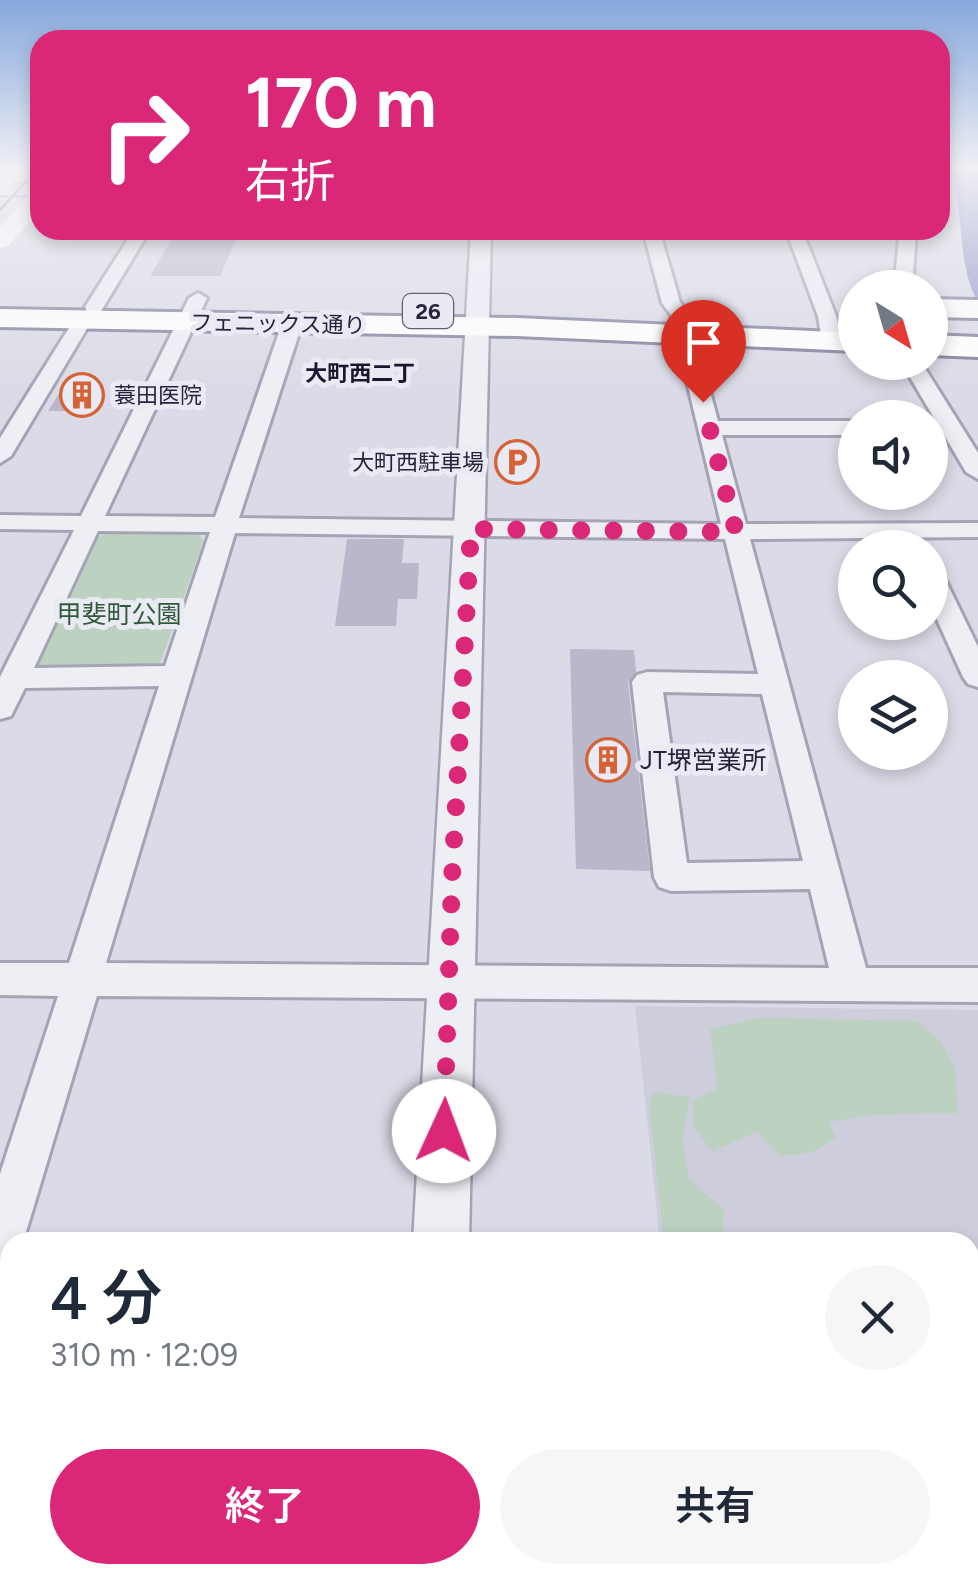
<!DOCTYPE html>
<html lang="ja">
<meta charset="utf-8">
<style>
body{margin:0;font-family:Figtree,"Noto Sans JP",sans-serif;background:#f6f6f7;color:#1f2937;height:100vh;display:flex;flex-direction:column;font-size:38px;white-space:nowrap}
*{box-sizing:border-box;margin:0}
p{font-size:32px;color:#747a83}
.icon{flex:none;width:55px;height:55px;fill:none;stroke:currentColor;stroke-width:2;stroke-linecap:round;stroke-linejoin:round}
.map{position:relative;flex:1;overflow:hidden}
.side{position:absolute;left:0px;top:1232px;width:980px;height:352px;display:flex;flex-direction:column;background:#fff;border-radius:30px 30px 0 0;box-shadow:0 5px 15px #0003}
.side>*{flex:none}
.hud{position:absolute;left:30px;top:30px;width:920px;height:210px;border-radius:30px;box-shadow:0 5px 15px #0003;background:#db2777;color:#fff;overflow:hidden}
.needle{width:65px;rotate:143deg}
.fabs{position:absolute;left:838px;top:270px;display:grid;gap:20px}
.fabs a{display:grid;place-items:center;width:110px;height:110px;border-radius:50%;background:#fff;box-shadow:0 5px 15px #0003;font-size:50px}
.pin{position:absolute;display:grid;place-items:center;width:85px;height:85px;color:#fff;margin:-102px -42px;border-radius:50% 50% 50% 0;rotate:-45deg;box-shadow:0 0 10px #0007}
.pin .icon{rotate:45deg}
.me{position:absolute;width:110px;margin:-55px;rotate:2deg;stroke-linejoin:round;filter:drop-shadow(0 0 8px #0008)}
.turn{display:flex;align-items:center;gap:35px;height:210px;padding:0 50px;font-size:45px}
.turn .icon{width:130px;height:130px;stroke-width:2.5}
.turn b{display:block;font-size:70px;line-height:85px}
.round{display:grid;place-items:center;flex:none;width:105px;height:105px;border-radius:52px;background:#f6f6f7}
.head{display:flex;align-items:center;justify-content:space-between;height:170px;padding:0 50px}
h1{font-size:60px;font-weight:600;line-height:75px}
.primary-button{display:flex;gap:20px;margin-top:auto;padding:20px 50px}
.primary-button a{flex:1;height:115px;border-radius:60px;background:#db2777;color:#fff;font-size:40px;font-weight:600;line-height:115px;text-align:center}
.primary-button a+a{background:#f6f6f7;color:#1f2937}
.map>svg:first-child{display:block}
.built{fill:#cecddc}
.green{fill:#bcd1bf}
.water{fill:#9396c9}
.building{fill:#b9b8ca}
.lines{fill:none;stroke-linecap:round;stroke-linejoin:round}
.minor-casing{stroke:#a5a4b4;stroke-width:6}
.tertiary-casing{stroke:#a5a4b4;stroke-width:5}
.trunk-casing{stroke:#83829e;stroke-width:6}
.minor{fill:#eeeef5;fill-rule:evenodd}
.tertiary{fill:#eeeef5;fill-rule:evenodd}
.secondary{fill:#fff;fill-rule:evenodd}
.trunk{fill:#fff;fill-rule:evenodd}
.tram{stroke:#757491;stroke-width:2.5}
.route{stroke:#db2777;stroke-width:18;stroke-dasharray:0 32.4}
.labels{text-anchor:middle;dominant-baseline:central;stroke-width:10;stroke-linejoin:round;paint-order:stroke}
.shield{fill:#eaeaf4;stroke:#615f74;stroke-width:2.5}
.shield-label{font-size:22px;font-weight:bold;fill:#26243d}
.far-street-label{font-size:22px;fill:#26243d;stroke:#eaeaf4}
.far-neighbourhood-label{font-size:22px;font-weight:bold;fill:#19172e;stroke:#eaeaf4}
.far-poi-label{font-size:22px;fill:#26243d;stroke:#eaeaf4;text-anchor:start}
.park-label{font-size:25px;fill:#315a3b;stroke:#eaeaf4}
.poi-label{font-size:25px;fill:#26243d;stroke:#eaeaf4;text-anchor:start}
</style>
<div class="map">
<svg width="978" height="1583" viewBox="0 0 978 1583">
<rect width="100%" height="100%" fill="#dbdbe7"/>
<path class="built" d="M 635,1006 L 978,1010 L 978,1583 L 695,1583 L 694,1575 L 970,1575 L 970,1242 L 660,1242 Z"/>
<path class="green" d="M 107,533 L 196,533 L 204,540 L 161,661 L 158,668 L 39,670 L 32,666 L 94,539 Z
M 760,1018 L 917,1021 L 940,1041 L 955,1067 L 958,1113 L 869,1115 L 829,1122 L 836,1137 C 817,1153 805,1155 780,1155 L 757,1132 L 712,1151 L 694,1128 L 693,1100 L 717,1089 L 710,1029 Z
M 654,1092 L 690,1097 L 682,1140 L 689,1180 L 724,1209 L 722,1242 L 664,1242 L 649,1105 Z"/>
<path class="water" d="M 949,166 L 978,166 L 978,302 C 955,262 966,209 949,166 Z"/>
<path class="building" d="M 177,230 L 240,230 L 220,276 L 150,276 Z
M 67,381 L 102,382 L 85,411 L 48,411 Z
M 347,539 L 404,539 L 402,563 L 419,563 L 417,599 L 398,599 L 396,626 L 335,626 Z
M 570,649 L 634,650 L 636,672 L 628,682 L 650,871 L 576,869 Z"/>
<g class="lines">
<g class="minor-casing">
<path id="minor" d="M 0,185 L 40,185 L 40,195 L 0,195 Z
M 134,230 L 150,230 L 101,311 L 87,311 L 85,307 Z
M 643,230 L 659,230 L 680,302 L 689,314 L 718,421 L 855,421 L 855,435 L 722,435 L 746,524 L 978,523 L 978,537 L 750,539 L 866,968 L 978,968 L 978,1002 L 97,996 L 23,1242 L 10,1242 L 10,1261 L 0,1265 L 0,1174 L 58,996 L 0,995 L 0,963 L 69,963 L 159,686 L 25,688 L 11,716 L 0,719 L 0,677 L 74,530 L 0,529 L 0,515 L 81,516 L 189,298 L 198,293 L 207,298 L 105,516 L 215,517 L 282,324 L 292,318 L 302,324 L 239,518 L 721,524 L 671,315 L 662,303 ZM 98,531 L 210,532 L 165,666 L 34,668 ZM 235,533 L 725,539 L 758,674 L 647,672 L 637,675 L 632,682 L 654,877 L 659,887 L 671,891 L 810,889 L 829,968 L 106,963 ZM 663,692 L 762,694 L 803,861 L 687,863 Z
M 786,230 L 802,230 L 836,316 L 842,341 L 839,345 L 832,347 L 822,341 L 818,316 Z
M 900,230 L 916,230 L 912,288 L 894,288 Z
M 83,314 L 92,320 L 11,456 L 0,463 L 0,438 L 74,320 Z
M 901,362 L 921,362 L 978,453 L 978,479 L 966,472 Z
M 930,567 L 943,575 L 978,647 L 978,687 L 968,684 L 963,677 L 930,604 Z"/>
</g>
<g class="tertiary-casing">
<path id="tertiary" d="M 471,230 L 491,230 L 469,1242 L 413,1242 Z
M 395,1575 L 463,1575 L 462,1583 L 394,1583 Z"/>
</g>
<g class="trunk-casing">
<path id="trunk" d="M 930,299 L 978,300 L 978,318 L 930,317 Z
M 0,309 L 517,318 L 855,333 L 855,351 L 517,336 L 0,327 Z
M 930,335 L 978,337 L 978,357 L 930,355 Z"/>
</g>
<use href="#minor" class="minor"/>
<use href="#tertiary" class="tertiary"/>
<path class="secondary" d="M 7,166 L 28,166 L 7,190 L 0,192 L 0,174 Z
M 40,190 L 40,209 L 8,246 L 0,248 L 0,227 L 32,191 Z"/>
<use href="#trunk" class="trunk"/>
<path class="tram" d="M 0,210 L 40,166"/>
</g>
<linearGradient id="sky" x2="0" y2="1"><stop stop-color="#86a8dc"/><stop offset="0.43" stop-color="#efeff4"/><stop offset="1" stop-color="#efeff4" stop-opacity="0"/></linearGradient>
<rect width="978" height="388" fill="url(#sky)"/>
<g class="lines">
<path class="route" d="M 444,1131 L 452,878 L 471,529 L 736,532 L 703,402"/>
</g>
<defs>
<g id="building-ring" transform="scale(2.25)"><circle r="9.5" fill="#eaeaf4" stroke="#d56336" stroke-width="1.5"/><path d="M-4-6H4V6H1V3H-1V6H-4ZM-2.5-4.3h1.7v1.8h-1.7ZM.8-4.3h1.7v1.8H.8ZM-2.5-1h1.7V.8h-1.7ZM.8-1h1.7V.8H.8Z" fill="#d56336"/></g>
<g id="parking-ring" transform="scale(2.25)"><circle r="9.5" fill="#eaeaf4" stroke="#d56336" stroke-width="1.5"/><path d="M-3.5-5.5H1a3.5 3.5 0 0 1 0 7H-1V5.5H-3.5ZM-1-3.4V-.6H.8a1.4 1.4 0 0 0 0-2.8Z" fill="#d56336"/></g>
</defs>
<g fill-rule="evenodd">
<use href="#building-ring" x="82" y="395"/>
<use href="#parking-ring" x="517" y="462"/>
<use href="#building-ring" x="608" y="760"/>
</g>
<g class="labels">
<rect class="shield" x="403" y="294" width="50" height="34" rx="8"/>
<g class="shield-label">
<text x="428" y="311">26</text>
</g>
<g class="far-street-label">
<text transform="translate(278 324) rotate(1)">フェニックス通り</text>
</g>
<g class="far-neighbourhood-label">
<text x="360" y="373">大町西二丁</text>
</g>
<g class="far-poi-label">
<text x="114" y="395">蓑田医院</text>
<text x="484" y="462" text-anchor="end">大町西駐車場</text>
</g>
<g class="park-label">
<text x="119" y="614">甲斐町公園</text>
</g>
<g class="poi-label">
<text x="640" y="760">JT堺営業所</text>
</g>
</g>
</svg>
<div class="fabs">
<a><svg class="needle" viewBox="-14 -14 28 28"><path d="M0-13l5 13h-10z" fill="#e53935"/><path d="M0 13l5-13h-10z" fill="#747a83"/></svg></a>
<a><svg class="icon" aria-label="sound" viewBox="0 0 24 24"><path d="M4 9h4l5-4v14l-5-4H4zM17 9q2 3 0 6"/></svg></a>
<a><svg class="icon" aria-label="search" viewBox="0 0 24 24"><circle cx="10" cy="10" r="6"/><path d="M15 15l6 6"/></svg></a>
<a><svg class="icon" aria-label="layers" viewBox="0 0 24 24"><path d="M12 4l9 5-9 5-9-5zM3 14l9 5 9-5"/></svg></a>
</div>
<div class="pin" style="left:703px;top:402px;background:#d93025"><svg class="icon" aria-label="arrive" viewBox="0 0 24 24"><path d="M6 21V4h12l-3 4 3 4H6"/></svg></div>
<svg class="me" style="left:444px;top:1131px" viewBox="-20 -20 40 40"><circle r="19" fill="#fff"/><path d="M0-13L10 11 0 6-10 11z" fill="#db2777"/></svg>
<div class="hud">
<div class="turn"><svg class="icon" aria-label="right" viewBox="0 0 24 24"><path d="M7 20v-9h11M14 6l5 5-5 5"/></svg><div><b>170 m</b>右折</div></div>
</div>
<section class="side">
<div class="head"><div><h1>4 分</h1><p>310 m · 12:09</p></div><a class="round"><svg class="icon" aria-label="close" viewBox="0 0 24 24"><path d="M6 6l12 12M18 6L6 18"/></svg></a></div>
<div class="primary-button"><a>終了</a><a>共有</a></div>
</section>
</div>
